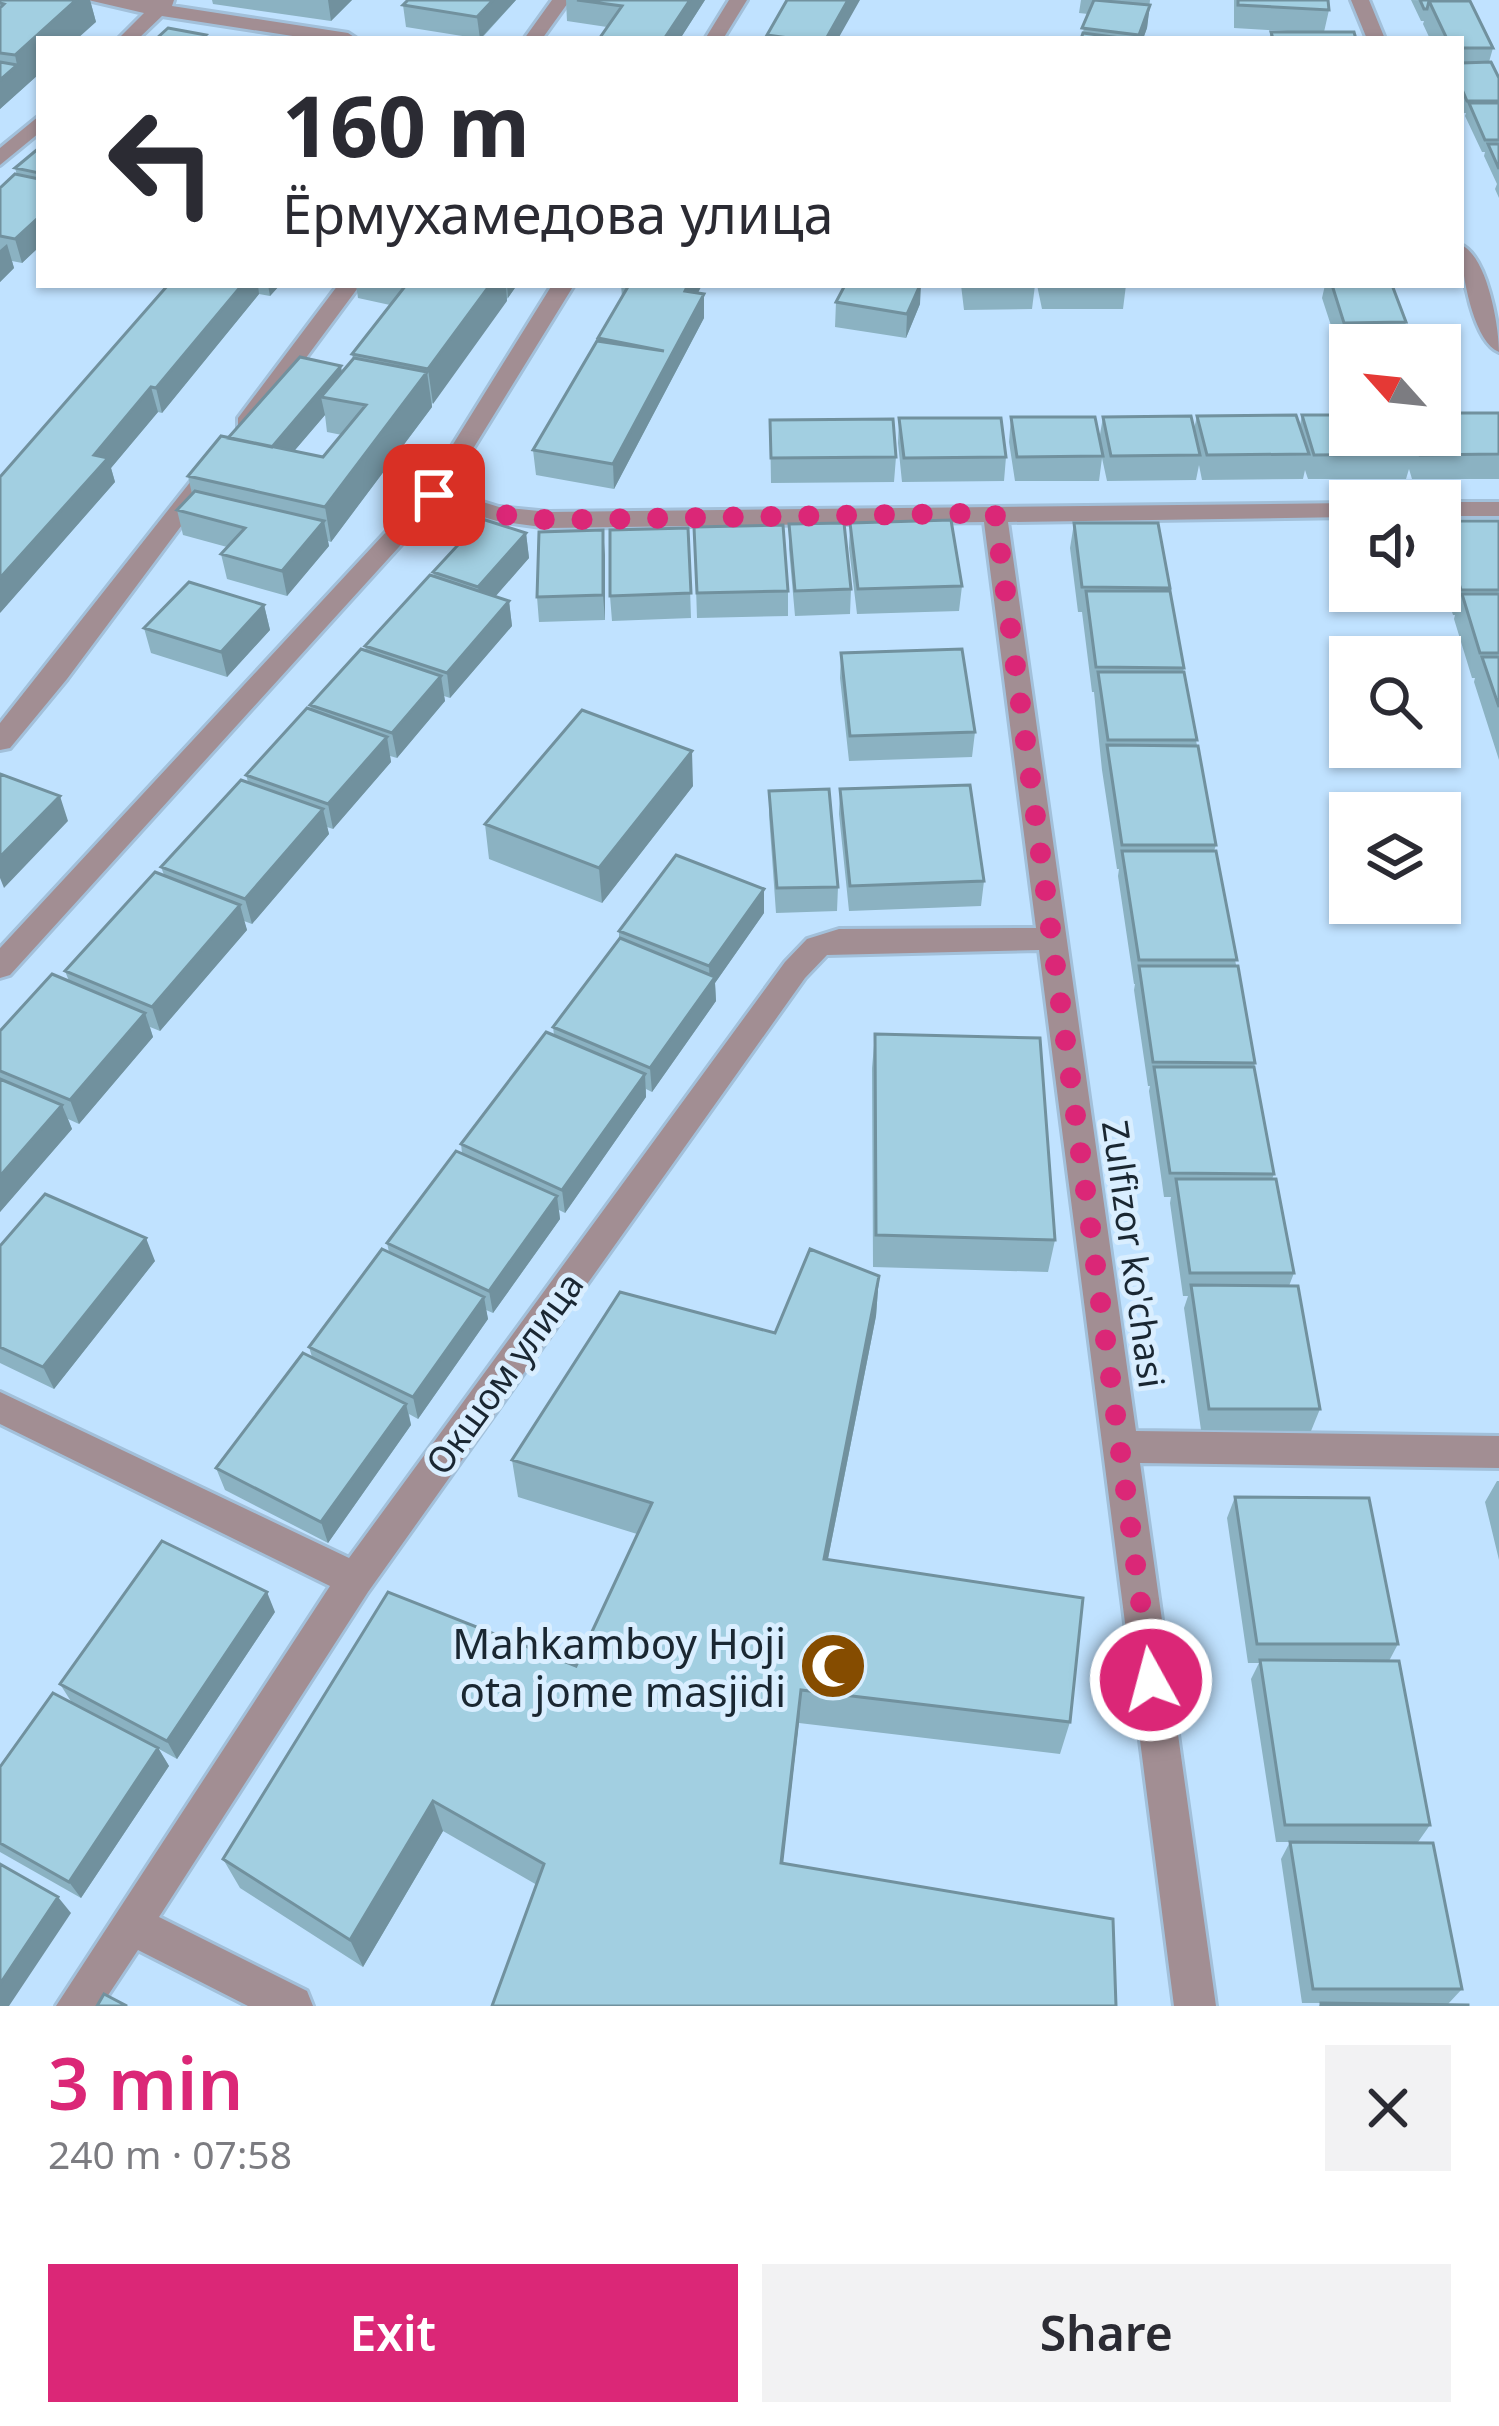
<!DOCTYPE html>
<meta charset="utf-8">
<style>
body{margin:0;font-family:"Noto Sans",sans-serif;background:#f2f2f3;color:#2b2b33;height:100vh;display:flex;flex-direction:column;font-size:45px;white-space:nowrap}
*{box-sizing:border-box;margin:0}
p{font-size:39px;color:#7c7c81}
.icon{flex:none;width:66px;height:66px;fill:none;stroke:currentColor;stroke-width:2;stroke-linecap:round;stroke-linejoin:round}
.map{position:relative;height:2006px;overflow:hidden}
.details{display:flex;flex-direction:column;background:#fff;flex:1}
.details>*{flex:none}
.top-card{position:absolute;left:36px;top:36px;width:1428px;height:252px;border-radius:0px;box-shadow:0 3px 9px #0004;background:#fff;color:#2b2b33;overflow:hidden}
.needle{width:78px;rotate:297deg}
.controls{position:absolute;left:1329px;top:324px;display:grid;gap:24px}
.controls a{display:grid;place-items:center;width:132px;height:132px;border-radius:0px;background:#fff;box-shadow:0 3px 9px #0004;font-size:60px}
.pin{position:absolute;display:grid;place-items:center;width:102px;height:102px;color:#fff;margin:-51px;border-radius:24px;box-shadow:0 6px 18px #0006}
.me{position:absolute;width:132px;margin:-66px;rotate:353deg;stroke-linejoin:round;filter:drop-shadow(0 0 9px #0008)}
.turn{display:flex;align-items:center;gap:42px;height:252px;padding:0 48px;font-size:54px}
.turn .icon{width:156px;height:156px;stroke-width:2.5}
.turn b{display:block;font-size:84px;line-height:102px}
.round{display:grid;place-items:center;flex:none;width:126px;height:126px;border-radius:0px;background:#f2f2f3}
.head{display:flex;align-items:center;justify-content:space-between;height:204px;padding:0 48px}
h1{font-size:72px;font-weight:600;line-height:90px;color:#db2777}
.cta{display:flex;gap:24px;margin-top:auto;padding:24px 48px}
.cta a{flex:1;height:138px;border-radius:0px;background:#db2777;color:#fff;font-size:48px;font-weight:600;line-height:138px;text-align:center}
.cta a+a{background:#f2f2f3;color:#2b2b33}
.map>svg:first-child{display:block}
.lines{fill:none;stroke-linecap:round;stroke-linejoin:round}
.minor-casing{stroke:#a2c0da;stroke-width:6}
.minor{fill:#a28e93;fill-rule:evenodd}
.wall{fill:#8bb2c2;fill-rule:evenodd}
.shaded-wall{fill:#71919e}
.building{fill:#a2cfe1;stroke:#71919e;stroke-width:3}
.route{stroke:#db2777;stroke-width:21;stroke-dasharray:0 37.8}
.labels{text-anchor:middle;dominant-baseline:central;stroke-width:10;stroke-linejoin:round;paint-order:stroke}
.street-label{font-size:36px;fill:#1a2732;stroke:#d9eeff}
.near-poi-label{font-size:42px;fill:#1a2732;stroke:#d9eeff;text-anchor:end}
</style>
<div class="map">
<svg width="1499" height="2006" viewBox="0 0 1499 2006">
<rect width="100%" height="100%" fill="#c0e2ff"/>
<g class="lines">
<g class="minor-casing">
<path id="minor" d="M 88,0 L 174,0 L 172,6 L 348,33 L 357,39 L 312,39 L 162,16 L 138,39 L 118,39 L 144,13 Z
M 552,0 L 570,0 L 542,39 L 524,39 Z
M 729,0 L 747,0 L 723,39 L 705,39 Z
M 1351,0 L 1369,0 L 1385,39 L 1367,39 Z
M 39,116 L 39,133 L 0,165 L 0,148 Z
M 1461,245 C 1487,256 1499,325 1499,352 C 1473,342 1461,271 1461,245 Z
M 338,285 L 360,285 L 254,428 L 238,428 L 238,418 Z
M 552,285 L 574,285 L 447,491 L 499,507 L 549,512 L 1350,503 L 1350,517 L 1008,522 L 1136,1431 L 1499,1436 L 1499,1468 L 1140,1463 L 1216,2006 L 1174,2006 L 1039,950 L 827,955 L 805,978 L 368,1592 L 159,1917 L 307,1991 L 313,2006 L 248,2006 L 138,1950 L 101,2006 L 56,2006 L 330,1586 L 0,1424 L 0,1392 L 349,1558 L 785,962 L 807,939 L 839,929 L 1036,928 L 984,522 L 549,528 L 497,521 L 438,504 L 10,975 L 0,978 L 0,948 L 424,491 Z
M 203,474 L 215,481 L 211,486 L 67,679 L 10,748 L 0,750 L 0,723 L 195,476 Z
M 1440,502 L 1499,502 L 1499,516 L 1440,516 Z"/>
</g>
<use href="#minor" class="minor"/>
</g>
<path class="wall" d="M 0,0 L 90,0 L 96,22 L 39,39 L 39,74 L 0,109 Z
M 212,0 L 352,0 L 331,21 L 213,4 Z
M 408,0 L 516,0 L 481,39 L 406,27 L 403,5 Z
M 566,0 L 705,0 L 680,39 L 599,39 L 607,27 L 567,21 Z
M 1081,0 L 1150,0 L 1147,28 L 1143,39 L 1081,39 L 1088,14 L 1079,13 Z
M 1234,0 L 1328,0 L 1329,10 L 1324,32 L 1356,39 L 1269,39 L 1271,32 L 1305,32 L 1234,28 Z
M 1411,0 L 1470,1 L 1493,48 L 1489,62 L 1499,78 L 1499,198 L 1495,189 L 1497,184 L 1484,156 L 1485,152 L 1482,152 L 1465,116 L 1466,113 L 1464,113 L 1461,106 L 1461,39 L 1430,39 L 1423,24 L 1424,21 L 1421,21 Z
M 39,148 L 39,247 L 22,263 L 12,261 L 14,268 L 0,282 L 0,188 L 17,175 L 15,168 Z
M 168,285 L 280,285 L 270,296 L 259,294 L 162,413 L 158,412 L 111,468 L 115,482 L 0,613 Z
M 356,285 L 517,285 L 432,404 L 432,407 L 331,542 L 328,541 L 329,546 L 287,596 L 227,579 L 221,554 L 227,547 L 183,535 L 177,510 L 192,494 L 188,476 L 228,438 L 342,372 L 353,359 L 352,354 L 390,305 L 358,298 ZM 325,415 L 327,432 L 342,435 L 323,457 L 294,451 Z
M 621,285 L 702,285 L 698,293 L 704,294 L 704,318 L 614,489 L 536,475 L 533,450 L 622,297 Z
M 961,285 L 1035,285 L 1032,309 L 964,310 Z
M 1037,285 L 1126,285 L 1123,309 L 1042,309 Z
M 1325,285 L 1392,285 L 1406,322 L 1400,345 L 1350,345 L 1350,347 L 1338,347 L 1322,298 Z
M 836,302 L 920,304 L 906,338 L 835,327 Z
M 1499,413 L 1499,479 L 1412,479 L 1409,469 L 1406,479 L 1308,479 L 1305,470 L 1303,479 L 1202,480 L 1199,465 L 1196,480 L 1107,481 L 1102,458 L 1099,481 L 1015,481 L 1009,442 L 1011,417 L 1099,440 L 1103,417 L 1194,429 L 1197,416 L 1300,425 L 1302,415 L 1350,435 L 1440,435 Z
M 899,418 L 1006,457 L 1004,481 L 902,482 L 898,443 Z
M 770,420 L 896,457 L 894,482 L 771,483 Z
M 1440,521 L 1499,521 L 1499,760 L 1474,682 L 1475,678 L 1472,678 L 1454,619 L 1455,615 L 1453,615 L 1440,574 Z
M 850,523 L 962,586 L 959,611 L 857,614 L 849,548 Z
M 1074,523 L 1170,588 L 1184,668 L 1183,672 L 1216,845 L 1214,851 L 1255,1063 L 1254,1067 L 1274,1174 L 1272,1179 L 1294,1273 L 1289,1286 L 1320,1409 L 1311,1431 L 1201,1430 L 1184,1308 L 1188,1296 L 1183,1296 L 1170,1203 L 1171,1197 L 1164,1197 L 1149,1091 L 1150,1086 L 1148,1086 L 1134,990 L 1135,984 L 1134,984 L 1118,876 L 1119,869 L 1117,869 L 1102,770 L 1094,692 L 1092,692 L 1082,612 L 1078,612 L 1070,548 Z
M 789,524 L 851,589 L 850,614 L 795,616 L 789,549 Z
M 694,527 L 788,591 L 788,616 L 697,618 Z
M 688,528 L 691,618 L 612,621 L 610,596 Z
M 526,533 L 529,558 L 495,596 L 509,601 L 512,626 L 450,698 L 444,696 L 445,701 L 397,758 L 390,756 L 391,762 L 333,829 L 327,827 L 329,834 L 252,924 L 244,921 L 247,930 L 160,1031 L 150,1027 L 153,1037 L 79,1124 L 68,1119 L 72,1129 L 0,1212 L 0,1031 L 69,981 L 65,971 L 164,875 L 161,867 L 248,782 L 246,775 L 311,710 L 310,705 L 366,651 L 365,646 L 434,576 L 433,572 Z
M 605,555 L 605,620 L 539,622 L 537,597 Z
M 264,605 L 270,630 L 227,677 L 151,653 L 144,628 Z
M 841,653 L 975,732 L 972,757 L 849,761 L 840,678 Z
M 693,786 L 602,903 L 489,859 L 485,824 Z
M 840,789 L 984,881 L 981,906 L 849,911 L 839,814 Z
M 769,791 L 838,887 L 837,911 L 776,913 L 769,815 Z
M 764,913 L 715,983 L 716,1001 L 652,1092 L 646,1089 L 646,1097 L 565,1213 L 559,1210 L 560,1219 L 493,1313 L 486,1310 L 488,1319 L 418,1419 L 409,1414 L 411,1425 L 328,1543 L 225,1490 L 216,1468 L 312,1357 L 309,1347 L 389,1252 L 387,1243 L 462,1153 L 461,1144 L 554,1035 L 553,1027 L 619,939 L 619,931 Z
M 875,1034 L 1055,1240 L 1048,1272 L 873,1267 L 872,1068 Z
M 0,1246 L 155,1261 L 54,1389 L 0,1363 Z
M 879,1276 L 876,1316 L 828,1559 L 1070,1722 L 1060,1754 L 799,1723 L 537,1885 L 443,1831 L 363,1967 L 240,1888 L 223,1859 L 576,1666 L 637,1534 L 518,1497 L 512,1460 L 775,1333 Z
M 1497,1481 L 1499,1481 L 1499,1560 L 1485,1502 Z
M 1235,1497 L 1398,1644 L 1389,1661 L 1430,1825 L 1418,1842 L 1309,1842 L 1462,1989 L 1448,2004 L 1468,2006 L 1319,2006 L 1321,2003 L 1302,2003 L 1281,1859 L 1290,1842 L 1276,1842 L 1251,1679 L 1259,1663 L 1248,1663 L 1227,1518 Z
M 275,1612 L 177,1759 L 159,1749 L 169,1766 L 81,1898 L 0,1852 L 0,1767 L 72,1703 L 60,1684 Z"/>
<path class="shaded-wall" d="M 76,0 L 90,0 L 96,22 L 77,39 L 39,39 L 39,74 L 0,109 L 0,80 L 17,65 L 15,55 Z
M 328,0 L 352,0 L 331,21 Z
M 493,0 L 516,0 L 480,39 L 477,17 Z
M 690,0 L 705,0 L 680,39 L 664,39 Z
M 848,0 L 860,0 L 838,39 L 826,39 Z
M 1150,5 L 1147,28 L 1143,39 L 1139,39 Z
M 39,217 L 39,247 L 22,263 L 15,239 Z
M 7,244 L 14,268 L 0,282 L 0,250 Z
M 242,285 L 258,285 L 259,294 L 162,413 L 156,388 Z
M 268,285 L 280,285 L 270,296 Z
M 490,285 L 506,285 L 507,301 L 433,404 L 428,369 Z
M 507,285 L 517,285 L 508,298 Z
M 688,285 L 702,285 L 686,315 L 685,291 Z
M 920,285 L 921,285 L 920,304 L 906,338 L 907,314 Z
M 704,294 L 704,318 L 614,489 L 613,464 Z
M 341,366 L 345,391 L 321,397 L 325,415 L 272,477 L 267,452 Z
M 427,372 L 432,407 L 331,542 L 325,507 Z
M 151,387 L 158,412 L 111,468 L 115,482 L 0,613 L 0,578 L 94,455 Z
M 324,521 L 329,546 L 287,596 L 282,571 Z
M 603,530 L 605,555 L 605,620 L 603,595 Z
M 526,533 L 529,558 L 482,612 L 478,587 Z
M 509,601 L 512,626 L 450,698 L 447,673 Z
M 264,605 L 270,630 L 227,677 L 221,652 Z
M 441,676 L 445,701 L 397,758 L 392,733 Z
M 387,737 L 391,762 L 333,829 L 328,804 Z
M 692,751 L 693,786 L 602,903 L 599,868 Z
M 60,796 L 68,821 L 4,888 L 0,878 L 0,857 Z
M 323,809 L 329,834 L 252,924 L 245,899 Z
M 764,889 L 764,913 L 715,983 L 716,1001 L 652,1092 L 650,1068 L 710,984 L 709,966 Z
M 240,905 L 247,930 L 160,1031 L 152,1007 Z
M 145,1013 L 153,1037 L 79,1124 L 70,1100 Z
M 645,1074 L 646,1097 L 565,1213 L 562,1190 Z
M 62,1105 L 72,1129 L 0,1212 L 0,1176 Z
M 557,1196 L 560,1219 L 493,1313 L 489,1291 Z
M 146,1238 L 155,1261 L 54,1389 L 43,1367 Z
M 879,1276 L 876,1316 L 821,1594 L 824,1559 Z
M 484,1297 L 488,1319 L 418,1419 L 413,1397 Z
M 406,1404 L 411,1425 L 328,1543 L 321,1522 Z
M 267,1592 L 275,1612 L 177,1759 L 167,1741 Z
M 801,1690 L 799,1723 L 780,1892 L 781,1863 Z
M 158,1748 L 169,1766 L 81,1898 L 69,1882 Z
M 433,1801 L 443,1831 L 363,1967 L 350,1940 Z
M 58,1897 L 71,1913 L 9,2006 L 0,2006 L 0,1984 Z"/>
<path class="building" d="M 0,0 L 76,0 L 15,55 L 0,53 L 0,8 L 4,4 L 0,3 Z
M 408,0 L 493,0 L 477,17 L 403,5 Z
M 577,0 L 690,0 L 664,39 L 599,39 L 622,6 Z
M 787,0 L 848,0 L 826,39 L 796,39 L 767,35 Z
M 1094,0 L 1150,5 L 1139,35 L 1082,28 Z
M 1238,0 L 1328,0 L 1329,10 L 1238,5 Z
M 1420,0 L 1462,0 L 1462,1 L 1429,1 L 1427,9 L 1424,9 Z
M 1429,1 L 1470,1 L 1493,48 L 1461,48 L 1461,39 L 1447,39 Z
M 168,28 L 206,35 L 202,39 L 156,39 Z
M 1271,32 L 1354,32 L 1356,39 L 1273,39 Z
M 1083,33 L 1128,39 L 1081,39 Z
M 0,62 L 17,65 L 0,80 Z
M 1491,62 L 1499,78 L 1499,101 L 1467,101 L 1461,87 L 1461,63 Z
M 1469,103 L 1499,103 L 1499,140 L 1485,140 Z
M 1488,144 L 1499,144 L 1499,169 Z
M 39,148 L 39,173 L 15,168 Z
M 15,174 L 39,179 L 39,217 L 15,239 L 0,236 L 0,188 Z
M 168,285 L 242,285 L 156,388 L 151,387 L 94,455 L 108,458 L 0,578 L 0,477 Z
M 406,285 L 490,285 L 428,369 L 352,354 Z
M 629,285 L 688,285 L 685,291 L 704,294 L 613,464 L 533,450 L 597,341 L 664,351 L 598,338 Z
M 845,285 L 920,285 L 907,314 L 836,302 Z
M 1332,285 L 1392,285 L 1406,322 L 1344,323 Z
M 300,357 L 341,366 L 272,447 L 228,438 Z
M 354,358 L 427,372 L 325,507 L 188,476 L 221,436 L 323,457 L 366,405 L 321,397 Z
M 1440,413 L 1499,413 L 1499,454 L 1420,455 L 1413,435 L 1440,435 Z
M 1296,415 L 1309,454 L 1207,455 L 1197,416 Z
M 1302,415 L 1350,415 L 1350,435 L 1407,435 L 1413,454 L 1314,455 Z
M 1191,416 L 1200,455 L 1111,456 L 1103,417 Z
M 1011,417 L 1095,417 L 1103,456 L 1017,457 Z
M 899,418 L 1001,418 L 1006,457 L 904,458 Z
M 893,419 L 896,457 L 771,458 L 770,420 Z
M 195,491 L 324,521 L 282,571 L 221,554 L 245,528 L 177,510 Z
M 482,519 L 526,533 L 478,587 L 433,572 Z
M 951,520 L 962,586 L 858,589 L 850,523 Z
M 1440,521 L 1499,521 L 1499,590 L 1461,590 Z
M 844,523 L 851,589 L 795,591 L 789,524 Z
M 1074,523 L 1158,523 L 1170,588 L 1082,587 Z
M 783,525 L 788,591 L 697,593 L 694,527 Z
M 688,528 L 691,593 L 610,596 L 610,530 Z
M 603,530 L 603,595 L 537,597 L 539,532 Z
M 430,575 L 509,601 L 447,673 L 365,646 Z
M 189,582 L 264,605 L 221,652 L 144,628 Z
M 1086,591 L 1170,591 L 1184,668 L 1096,667 Z
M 1462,594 L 1499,594 L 1499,653 L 1480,653 Z
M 361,649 L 441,676 L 392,733 L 310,705 Z
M 962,649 L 975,732 L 850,736 L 841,653 Z
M 1482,657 L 1499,657 L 1499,707 Z
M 1098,672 L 1184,672 L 1197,740 L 1108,740 Z
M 307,708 L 387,737 L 328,804 L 246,775 Z
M 582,710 L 692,751 L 599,868 L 485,824 Z
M 1107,745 L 1198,746 L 1216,845 L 1122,845 Z
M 0,774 L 60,796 L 0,857 Z
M 241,780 L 323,809 L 245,899 L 161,867 Z
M 970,785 L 984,881 L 850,886 L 840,789 Z
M 829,789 L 838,887 L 777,888 L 769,791 Z
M 1122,851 L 1216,851 L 1237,960 L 1139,960 Z
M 676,855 L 764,889 L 709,966 L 619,931 Z
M 155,872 L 240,905 L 152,1007 L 65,971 Z
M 620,938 L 715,977 L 650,1068 L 553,1027 Z
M 1139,966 L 1238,966 L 1255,1063 L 1153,1062 Z
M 52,974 L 145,1013 L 70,1100 L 0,1071 L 0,1031 Z
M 546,1032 L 645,1074 L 562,1190 L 461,1144 Z
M 875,1034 L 1040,1038 L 1055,1240 L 876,1235 Z
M 1154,1067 L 1254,1067 L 1274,1174 L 1170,1173 Z
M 0,1079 L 62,1105 L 0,1176 Z
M 456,1151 L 557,1196 L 489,1291 L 387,1243 Z
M 1176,1179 L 1276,1179 L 1294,1273 L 1190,1273 Z
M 45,1194 L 146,1238 L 43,1367 L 0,1347 L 0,1246 Z
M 382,1249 L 484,1297 L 413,1397 L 309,1347 Z
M 810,1249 L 879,1276 L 824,1559 L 1083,1598 L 1070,1722 L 801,1690 L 781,1863 L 1113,1919 L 1116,2006 L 492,2006 L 544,1864 L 433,1801 L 350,1940 L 223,1859 L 388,1592 L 576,1666 L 652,1503 L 512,1460 L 620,1292 L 775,1333 Z
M 1191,1285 L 1298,1286 L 1320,1409 L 1209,1409 Z
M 303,1353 L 406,1404 L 321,1522 L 216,1468 Z
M 1235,1497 L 1369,1498 L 1398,1644 L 1257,1644 Z
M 162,1541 L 267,1592 L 167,1741 L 60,1684 Z
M 1260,1660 L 1399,1661 L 1430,1825 L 1285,1825 Z
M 53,1693 L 158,1748 L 69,1882 L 0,1843 L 0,1767 Z
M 1290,1842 L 1433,1843 L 1462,1989 L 1313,1989 Z
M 0,1864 L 58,1897 L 0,1984 Z
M 104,1994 L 127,2006 L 97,2006 Z
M 1321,2003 L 1468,2005 L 1468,2006 L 1321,2006 Z"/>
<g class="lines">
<path class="route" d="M 434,495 L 497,514 L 549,520 L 995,513 L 1151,1680"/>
</g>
<defs>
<g id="mosque-disc" transform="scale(3.45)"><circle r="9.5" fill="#854c00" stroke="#d9eeff"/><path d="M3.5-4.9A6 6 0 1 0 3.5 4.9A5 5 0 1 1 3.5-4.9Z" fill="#fff"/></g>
</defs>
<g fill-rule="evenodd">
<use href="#mosque-disc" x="833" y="1666"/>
</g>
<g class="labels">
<g class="street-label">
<text transform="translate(1134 1254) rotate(82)">Zulfizor ko'chasi</text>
<text transform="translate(504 1373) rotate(-54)">Окшом улица</text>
</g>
<g class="near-poi-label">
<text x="786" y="1642">Mahkamboy Hoji<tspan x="786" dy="48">ota jome masjidi</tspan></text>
</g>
</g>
</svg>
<div class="controls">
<a><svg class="needle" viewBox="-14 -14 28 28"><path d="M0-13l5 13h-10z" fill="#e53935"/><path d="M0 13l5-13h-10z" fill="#7c7c81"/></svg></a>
<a><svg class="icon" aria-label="sound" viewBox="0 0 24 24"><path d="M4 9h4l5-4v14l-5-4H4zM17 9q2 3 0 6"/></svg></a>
<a><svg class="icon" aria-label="search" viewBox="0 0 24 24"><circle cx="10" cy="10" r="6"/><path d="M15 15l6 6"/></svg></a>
<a><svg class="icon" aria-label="layers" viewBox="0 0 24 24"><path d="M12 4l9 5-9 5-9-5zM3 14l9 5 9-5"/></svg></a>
</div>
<div class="pin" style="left:434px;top:495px;background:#d93025"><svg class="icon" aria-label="arrive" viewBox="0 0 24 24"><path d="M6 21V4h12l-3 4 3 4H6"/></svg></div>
<svg class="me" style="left:1151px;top:1680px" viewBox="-20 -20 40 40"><circle r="17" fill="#db2777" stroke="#fff" stroke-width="3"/><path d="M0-11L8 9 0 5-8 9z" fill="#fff"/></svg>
<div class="top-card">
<div class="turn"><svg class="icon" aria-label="left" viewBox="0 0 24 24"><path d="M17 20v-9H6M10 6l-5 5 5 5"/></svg><div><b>160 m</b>Ёрмухамедова улица</div></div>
</div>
</div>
<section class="details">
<div class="head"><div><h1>3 min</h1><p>240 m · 07:58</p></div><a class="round"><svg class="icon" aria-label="close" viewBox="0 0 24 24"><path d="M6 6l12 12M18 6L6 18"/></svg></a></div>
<div class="cta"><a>Exit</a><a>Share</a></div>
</section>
